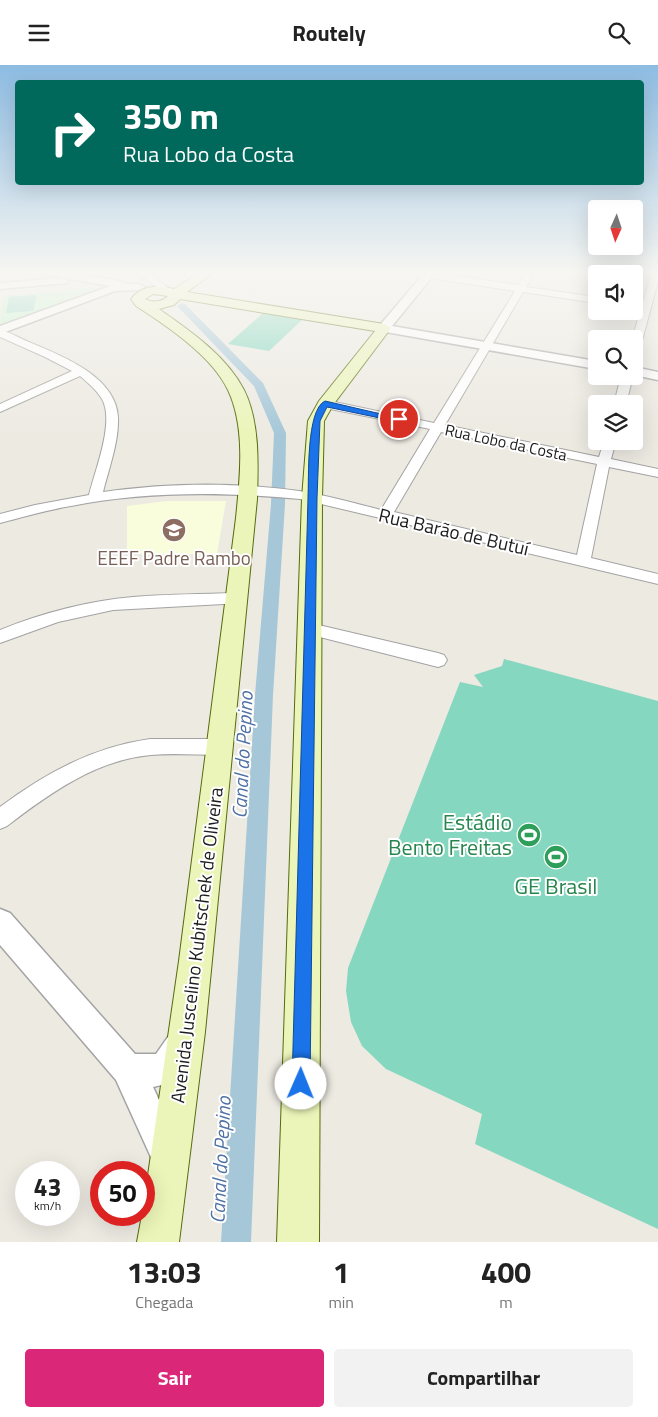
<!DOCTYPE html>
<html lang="pt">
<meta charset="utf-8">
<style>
body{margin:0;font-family:"Titillium Web",sans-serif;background:#f2f2f2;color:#222;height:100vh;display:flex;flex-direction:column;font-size:19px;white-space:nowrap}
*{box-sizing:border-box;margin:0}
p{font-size:16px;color:#767676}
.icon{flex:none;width:28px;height:28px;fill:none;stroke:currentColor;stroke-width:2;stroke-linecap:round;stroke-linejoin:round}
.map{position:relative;height:1177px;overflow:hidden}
.details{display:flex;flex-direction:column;background:#fff;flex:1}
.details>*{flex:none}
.guide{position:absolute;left:15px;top:15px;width:629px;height:105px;border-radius:5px;box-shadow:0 5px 20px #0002;background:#00695c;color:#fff;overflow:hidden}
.needle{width:32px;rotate:183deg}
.tools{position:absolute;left:588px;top:135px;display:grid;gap:10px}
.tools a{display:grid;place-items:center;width:55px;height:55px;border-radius:5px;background:#fff;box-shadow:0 5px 20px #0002;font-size:25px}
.speed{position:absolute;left:15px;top:1096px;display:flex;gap:10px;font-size:25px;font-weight:700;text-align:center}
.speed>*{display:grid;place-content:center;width:65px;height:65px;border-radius:50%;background:#fff;box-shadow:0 5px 20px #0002;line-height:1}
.speed small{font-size:12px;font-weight:400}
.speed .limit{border:8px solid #d22;background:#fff;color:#111}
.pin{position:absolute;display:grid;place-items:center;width:42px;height:42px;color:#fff;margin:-21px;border:2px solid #fff;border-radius:50%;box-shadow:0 1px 5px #0007}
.me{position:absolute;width:55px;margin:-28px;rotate:1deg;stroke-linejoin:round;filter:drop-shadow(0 0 4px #0008)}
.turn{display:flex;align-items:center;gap:18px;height:105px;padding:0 25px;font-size:22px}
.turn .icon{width:65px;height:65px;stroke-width:2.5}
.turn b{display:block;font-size:35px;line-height:42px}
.eta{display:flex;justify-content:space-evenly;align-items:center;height:85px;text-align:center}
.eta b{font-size:30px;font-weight:700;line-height:35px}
.button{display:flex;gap:10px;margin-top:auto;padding:10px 25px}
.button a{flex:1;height:58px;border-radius:5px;background:#db2777;color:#fff;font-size:20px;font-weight:700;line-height:58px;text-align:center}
.button a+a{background:#f2f2f2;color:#222}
header{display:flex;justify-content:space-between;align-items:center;height:65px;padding:0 25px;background:#fff;font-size:22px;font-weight:700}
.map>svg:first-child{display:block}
.education{fill:#f9fddc}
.park{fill:#c1f5cb}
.pitch{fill:#85d7c0}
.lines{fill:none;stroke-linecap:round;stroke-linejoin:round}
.stream{stroke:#a5c7d8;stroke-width:3}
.canal{fill:#a5c7d8;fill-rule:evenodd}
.minor-casing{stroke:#a3a3a3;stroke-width:2}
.tertiary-casing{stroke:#a3a3a3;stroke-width:3}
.secondary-casing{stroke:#566b0c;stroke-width:2}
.minor{fill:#fff;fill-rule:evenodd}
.tertiary{fill:#fff;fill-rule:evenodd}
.secondary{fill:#ebf5b9;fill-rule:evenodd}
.wall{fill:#9f9a94}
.route{fill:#1a73e8;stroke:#114b97}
.labels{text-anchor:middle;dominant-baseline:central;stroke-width:4;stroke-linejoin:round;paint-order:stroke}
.far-street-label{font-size:16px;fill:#1c1c1c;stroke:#fff}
.street-label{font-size:19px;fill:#1c1c1c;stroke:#fff}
.education-label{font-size:19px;fill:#785e54;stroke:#fff}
.water-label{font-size:20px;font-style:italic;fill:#4f71a5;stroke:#fff}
.near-leisure-label{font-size:22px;fill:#27864d;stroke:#fff;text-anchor:end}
</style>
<header><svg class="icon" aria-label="menu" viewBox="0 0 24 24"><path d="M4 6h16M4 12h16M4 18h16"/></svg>Routely<svg class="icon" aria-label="search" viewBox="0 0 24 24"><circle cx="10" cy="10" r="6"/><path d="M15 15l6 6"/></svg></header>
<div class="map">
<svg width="658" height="1177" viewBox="0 0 658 1177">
<rect width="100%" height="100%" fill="#edeae2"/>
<path class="education" d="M 167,436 L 226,436 L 217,489 L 127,489 L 127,441 Z"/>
<path class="park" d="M 93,223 L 98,226 L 0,262 L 3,231 Z"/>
<path class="pitch" d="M 37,230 L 33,246 L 6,248 L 9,232 Z
M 263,248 L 302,255 L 269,286 L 228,279 Z
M 504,594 L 658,636 L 658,1164 L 475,1079 L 482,1049 L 386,1004 L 362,981 L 351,957 L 346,926 L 348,903 L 460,617 L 483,622 L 474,610 L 502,601 Z"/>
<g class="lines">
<path class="stream" d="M 132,206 L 143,214"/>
<path class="canal" d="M 182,238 L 185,239 L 263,318 L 286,368 L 285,439 L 273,630 L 251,1177 L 221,1177 L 255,630 L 271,439 L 274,368 L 254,321 L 179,243 L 177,241 Z"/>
<g class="minor-casing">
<path id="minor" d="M 138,206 L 147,206 L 170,225 L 165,228 L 162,227 Z
M 400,206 L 422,206 L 518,220 L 527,206 L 535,206 L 526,222 L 596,232 L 596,238 L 523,227 L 445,360 L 599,392 L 604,376 L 616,376 L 611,394 L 658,404 L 658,412 L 609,402 L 591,493 L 658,509 L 658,519 L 300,434 C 224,427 146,426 71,441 C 47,445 24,452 0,458 L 0,449 L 35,440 L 89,430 C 95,405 115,357 102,334 C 96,324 88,318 80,311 L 0,347 L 0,339 L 72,306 L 45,292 L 0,272 L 0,265 C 10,267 19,273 29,277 C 60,290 116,311 118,352 C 119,377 109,403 103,427 C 167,418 235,417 299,426 C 326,430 354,438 381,445 L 430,364 L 325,343 L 319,339 L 325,335 L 434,358 L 515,226 L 404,209 ZM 441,367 L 597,399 L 577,490 L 394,447 Z
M 652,206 L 658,206 L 658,216 L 639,287 L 634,290 L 632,274 Z
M 621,311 L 633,311 L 626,339 L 614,339 Z
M 236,528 L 242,530 L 244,534 L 242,538 L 113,545 L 58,557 L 0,578 L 0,565 C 42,548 87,536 133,532 C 167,529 202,529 236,528 Z
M 310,558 L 438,588 L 444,590 L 447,595 L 444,600 L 438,602 L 304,568 L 302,564 L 304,560 Z
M 150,674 L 220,674 L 227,676 L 230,682 L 227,688 L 220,690 C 197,690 174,688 151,690 C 96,695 50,728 7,761 L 0,764 L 0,742 C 46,708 93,682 150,674 Z"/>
</g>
<g class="tertiary-casing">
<path id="tertiary" d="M 39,206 L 63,206 L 120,216 L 126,219 L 139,219 L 145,222 L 139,225 L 115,226 L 0,269 L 0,261 L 110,221 L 44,209 Z
M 426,206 L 437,206 L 392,261 L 596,296 L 596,304 L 380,266 L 378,263 L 380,260 Z
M 63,213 L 67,214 L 69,216 L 67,218 L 0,224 L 0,218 Z
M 634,302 L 658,307 L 658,315 L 634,310 Z
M 0,844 L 10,848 L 135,989 L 156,989 L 170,969 L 181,964 L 192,969 L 197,980 C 188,1002 178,1018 153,1022 L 184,1089 L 179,1101 L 167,1106 L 155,1101 L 116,1015 L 0,880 Z"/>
</g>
<g class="secondary-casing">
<path id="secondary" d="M 202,206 L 216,206 L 187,227 L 384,259 L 391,263 L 333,340 L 324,356 L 322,433 L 319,1177 L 277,1177 L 302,433 L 308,356 L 319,336 L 375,266 L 180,234 L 174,240 L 159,244 C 190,266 226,290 244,325 C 260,357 258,399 257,434 L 205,967 L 179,1177 L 137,1177 L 142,1150 L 144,1150 L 144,1138 L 179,896 L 236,453 C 240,413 246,363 228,325 C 212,291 167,261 136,241 L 131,234 C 142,220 158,220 174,224 ZM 153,229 L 168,231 C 163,237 152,238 145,234 Z"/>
</g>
<use href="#minor" class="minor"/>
<use href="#tertiary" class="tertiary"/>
<use href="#secondary" class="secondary"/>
</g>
<path class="wall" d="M 628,206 L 645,206 L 644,210 L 627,208 Z"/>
<linearGradient id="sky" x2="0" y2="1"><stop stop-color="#8dbce2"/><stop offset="0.56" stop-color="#f7f6f2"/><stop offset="1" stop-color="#f7f6f2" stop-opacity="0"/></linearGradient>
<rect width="658" height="371" fill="url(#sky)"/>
<path class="route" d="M 325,336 L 403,354 L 399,357 L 327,342 L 320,356 L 317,433 L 310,1019 L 307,1025 L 301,1028 L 295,1025 L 292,1019 L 308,433 C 309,413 306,345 325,336 Z"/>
<defs>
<g id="school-disc" transform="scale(1.25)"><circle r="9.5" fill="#8d6e63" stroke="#fff"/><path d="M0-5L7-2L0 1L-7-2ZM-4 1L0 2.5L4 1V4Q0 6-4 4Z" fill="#fff"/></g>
<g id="stadium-disc" transform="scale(1.25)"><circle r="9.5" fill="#2e9e5b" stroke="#fff"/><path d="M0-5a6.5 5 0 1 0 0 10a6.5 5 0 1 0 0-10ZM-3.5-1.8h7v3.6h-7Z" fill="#fff"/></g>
</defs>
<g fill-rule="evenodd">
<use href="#school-disc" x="174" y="465"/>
<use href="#stadium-disc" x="529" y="770"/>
<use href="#stadium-disc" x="556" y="792"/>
</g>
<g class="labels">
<g class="far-street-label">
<text transform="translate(506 377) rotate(12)">Rua Lobo da Costa</text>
</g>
<g class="street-label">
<text transform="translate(454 466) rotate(13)">Rua Barão de Butuí</text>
<text transform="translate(196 880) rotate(-83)">Avenida Juscelino Kubitschek de Oliveira</text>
</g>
<g class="education-label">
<text x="174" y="492">EEEF Padre Rambo</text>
</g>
<g class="water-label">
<text transform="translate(242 690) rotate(-87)">Canal do Pepino</text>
<text transform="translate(220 1095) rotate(-87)">Canal do Pepino</text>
</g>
<g class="near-leisure-label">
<text x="512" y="757">Estádio<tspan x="512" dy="25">Bento Freitas</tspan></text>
<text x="556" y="821" text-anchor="middle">GE Brasil</text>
</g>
</g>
</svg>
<div class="tools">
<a><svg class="needle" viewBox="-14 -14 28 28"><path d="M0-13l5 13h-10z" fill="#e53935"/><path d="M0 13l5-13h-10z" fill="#767676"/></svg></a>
<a><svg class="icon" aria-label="sound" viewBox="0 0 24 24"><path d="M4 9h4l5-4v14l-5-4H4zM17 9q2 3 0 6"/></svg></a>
<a><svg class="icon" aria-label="search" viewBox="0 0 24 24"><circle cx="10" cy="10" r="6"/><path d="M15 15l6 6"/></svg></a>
<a><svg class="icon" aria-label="layers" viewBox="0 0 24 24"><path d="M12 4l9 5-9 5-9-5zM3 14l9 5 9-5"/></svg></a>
</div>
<div class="speed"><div>43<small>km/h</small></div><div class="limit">50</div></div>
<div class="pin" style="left:399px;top:354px;background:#d93025"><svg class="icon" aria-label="arrive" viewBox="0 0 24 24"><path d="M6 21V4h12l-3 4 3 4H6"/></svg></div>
<svg class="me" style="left:301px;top:1019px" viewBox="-20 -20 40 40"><circle r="19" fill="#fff"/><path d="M0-13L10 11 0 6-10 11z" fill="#1a73e8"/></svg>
<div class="guide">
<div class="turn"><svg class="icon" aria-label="right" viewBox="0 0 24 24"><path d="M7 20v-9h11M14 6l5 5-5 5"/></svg><div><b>350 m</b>Rua Lobo da Costa</div></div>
</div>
</div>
<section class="details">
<div class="eta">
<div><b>13:03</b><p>Chegada</p></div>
<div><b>1</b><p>min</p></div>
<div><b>400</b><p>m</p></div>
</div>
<div class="button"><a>Sair</a><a>Compartilhar</a></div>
</section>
